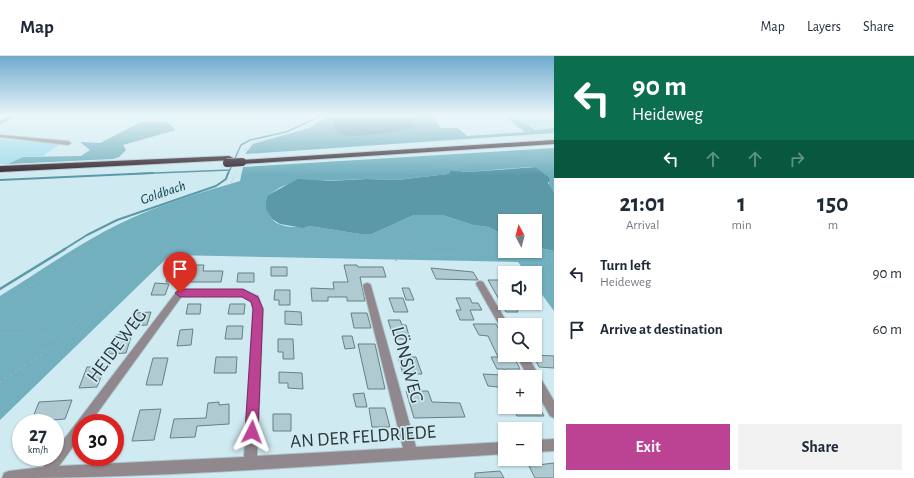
<!DOCTYPE html>
<meta charset="utf-8">
<style>
body{margin:0;font-family:"Alegreya Sans",sans-serif;background:#f2f2f3;color:#1f2937;height:100vh;display:flex;flex-direction:column;font-size:15px;white-space:nowrap}
*{box-sizing:border-box;margin:0}
p{font-size:13px;color:#747a83}
.icon{flex:none;width:22px;height:22px;fill:none;stroke:currentColor;stroke-width:2;stroke-linecap:round;stroke-linejoin:round}
.map{position:relative;flex:1;overflow:hidden}
.side{display:flex;flex-direction:column;background:#fff;width:360px}
.side>*{flex:none}
.guide{background:#0b6e4f;color:#fff;overflow:hidden}
.needle{width:26px;rotate:353deg}
.controls{position:absolute;left:498px;top:158px;display:grid;gap:8px}
.controls a{display:grid;place-items:center;width:44px;height:44px;border-radius:0px;background:#fff;box-shadow:0 1px 3px #0004;font-size:20px}
.speed{position:absolute;left:12px;top:358px;display:flex;gap:8px;font-size:20px;font-weight:700;text-align:center}
.speed>*{display:grid;place-content:center;width:52px;height:52px;border-radius:50%;background:#fff;box-shadow:0 1px 3px #0004;line-height:1}
.speed small{font-size:10px;font-weight:400}
.speed .limit{border:6px solid #d22;background:#fff;color:#111}
.pin{position:absolute;display:grid;place-items:center;width:34px;height:34px;color:#fff;margin:-41px -17px;border-radius:50% 50% 50% 0;rotate:-45deg;box-shadow:0 0 4px #0007}
.pin .icon{rotate:45deg}
.me{position:absolute;width:44px;margin:-22px;rotate:3deg;stroke-linejoin:round;filter:drop-shadow(0 0 3px #0008)}
.turn{display:flex;align-items:center;gap:14px;height:84px;padding:0 12px;font-size:18px}
.turn .icon{width:52px;height:52px;stroke-width:2.5}
.turn b{display:block;font-size:28px;line-height:34px}
.lanes{display:flex;align-items:center;height:38px;padding:0 12px;background:#0003;justify-content:center;gap:20px;direction:ltr}
.lanes .off{opacity:.35}
.eta{display:flex;justify-content:space-evenly;align-items:center;height:68px;text-align:center}
.eta b{font-size:24px;font-weight:700;line-height:28px}
.action{display:flex;gap:8px;margin-top:auto;padding:8px 12px}
.action a{flex:1;height:46px;border-radius:0px;background:#bc4294;color:#fff;font-size:16px;font-weight:700;line-height:46px;text-align:center}
.action a+a{background:#f2f2f3;color:#1f2937}
ul{padding:0;list-style:none}
li{display:flex;align-items:center;gap:12px;height:56px;padding:0 12px}
li div{flex:1}
li b{display:block;font-size:15px}
li em{font-style:normal}
header{display:flex;align-items:center;gap:24px;box-sizing:border-box;height:56px;padding:0 20px;background:#fff;border-bottom:1px solid #e0e1e3}
header strong{font-size:19px}
nav{display:flex;gap:22px;margin-inline-start:auto;font-size:14px}
main{display:flex;flex:1;min-height:0}
.map>svg:first-child{display:block}
.green{fill:#a1dceb}
.forest{fill:#72b0bf}
.water{fill:#5c99a8}
.lines{fill:none;stroke-linecap:round;stroke-linejoin:round}
.stream-far2{stroke:#5c99a8;stroke-width:1.5}
.stream-far1{stroke:#5c99a8;stroke-width:2}
.stream{stroke:#5c99a8;stroke-width:2.5}
.building{fill:#afcad0;stroke:#678087}
.minor-casing{stroke:#aec6cc;stroke-width:2}
.highway-casing{stroke:#aec6cc;stroke-width:2}
.path-far2{stroke:#9ab0b6;stroke-width:1;stroke-dasharray:0.5 2;stroke-linecap:butt}
.path-far1{stroke:#9ab0b6;stroke-width:1.5;stroke-dasharray:1 3.5;stroke-linecap:butt}
.path{stroke:#9ab0b6;stroke-width:2;stroke-dasharray:1.5 4.5;stroke-linecap:butt}
.minor{fill:#91888d;fill-rule:evenodd}
.highway{fill:#36252f;fill-rule:evenodd}
.highway-bridge-casing{stroke:#aec6cc;stroke-width:9;stroke-linecap:butt}
.highway-bridge{stroke:#36252f;stroke-width:8}
.route{fill:#bc4294;stroke:#7a2b60}
.labels{text-anchor:middle;dominant-baseline:central;stroke-width:3.5;stroke-linejoin:round;paint-order:stroke}
.far-water-label{font-size:14px;font-style:italic;fill:#003a45;stroke:#cfeaf1}
.near-street-label{font-size:19px;fill:#2b3639;stroke:#cfeaf1}
</style>
<header>
<strong>Map</strong>
<nav><a>Map</a><a>Layers</a><a>Share</a></nav>
</header>
<main>
<div class="map">
<svg width="554" height="422" viewBox="0 0 554 422">
<rect width="100%" height="100%" fill="#cfeaf1"/>
<path class="green" d="M 514,60 L 554,60 L 554,72 L 535,73 Z
M 0,83 L 60,88 L 43,100 L 23,101 L 8,108 L 0,108 Z"/>
<path class="forest" d="M 328,60 L 340,60 L 336,61 L 332,67 C 336,71 336,76 342,78 C 352,82 402,74 414,72 L 406,61 L 399,60 L 433,60 L 441,72 L 458,72 L 467,80 L 525,76 L 505,60 L 513,60 L 535,74 L 554,72 L 554,77 L 245,98 L 253,88 L 309,72 Z
M 141,66 L 167,66 L 176,74 L 123,89 L 126,94 L 119,101 L 113,103 L 8,108 L 23,101 L 81,100 L 90,94 L 80,86 L 100,87 Z
M 554,92 L 554,136 L 549,129 L 549,121 L 536,111 L 530,111 L 467,116 L 451,114 L 448,118 L 397,124 L 367,123 L 295,126 L 281,131 L 268,139 L 266,144 C 267,150 269,158 272,163 C 278,172 300,172 309,170 L 360,178 L 372,178 L 414,159 L 442,159 L 473,169 L 488,171 L 505,179 L 505,195 L 535,195 L 535,191 L 554,195 L 554,255 L 535,229 L 535,217 L 526,217 L 518,206 L 170,199 L 0,364 L 0,240 C 39,216 78,188 119,168 C 157,149 200,137 240,125 L 243,111 Z"/>
<path class="water" d="M 340,60 L 406,61 L 411,64 L 414,72 C 401,75 355,82 344,79 C 339,78 337,74 333,72 L 334,68 L 332,67 L 336,61 Z
M 536,111 L 549,121 L 550,125 L 548,127 L 554,136 L 554,195 L 535,191 L 535,165 L 505,165 L 505,179 L 488,171 L 473,169 L 442,159 L 414,159 L 372,178 L 360,178 L 309,170 L 303,172 L 280,168 L 272,163 L 266,153 L 266,144 L 268,139 L 298,123 L 328,125 L 367,123 L 397,124 L 448,118 L 451,114 L 467,116 Z"/>
<g class="lines">
<path class="stream-far2" d="M 130,118 L 230,114
M 228,118 L 241,89 L 250,84 L 286,76 L 321,60"/>
<path class="stream-far1" d="M 0,124 L 153,117
M 63,194 L 87,179 L 117,164 L 216,130 L 226,123 L 228,117"/>
<path class="stream" d="M 0,233 L 65,193"/>
</g>
<path class="building" d="M 189,209 L 204,209 L 203,215 L 223,215 L 221,226 L 166,226 L 168,219 L 172,219 L 174,215 L 187,215 Z
M 344,209 L 357,209 L 358,211 L 383,211 L 386,221 L 360,221 L 365,245 L 347,245 L 347,241 L 328,241 L 328,245 L 312,245 L 311,232 L 334,233 L 333,226 L 348,226 Z
M 271,211 L 287,211 L 287,220 L 271,220 Z
M 431,212 L 473,216 L 478,224 L 436,223 Z
M 238,217 L 254,217 L 254,226 L 237,226 Z
M 488,224 L 505,224 L 505,247 L 513,247 L 518,256 L 506,256 Z
M 155,227 L 169,228 L 165,239 L 151,239 Z
M 402,232 L 409,232 L 414,244 L 406,244 Z
M 275,234 L 290,234 L 290,249 L 279,249 L 279,244 L 274,244 Z
M 389,242 L 403,242 L 408,256 L 394,256 Z
M 456,242 L 470,242 L 472,247 L 478,247 L 482,254 L 470,254 L 474,264 L 460,264 L 456,254 L 461,254 Z
M 188,248 L 201,248 L 200,258 L 186,258 Z
M 230,248 L 245,248 L 244,258 L 228,258 Z
M 285,255 L 301,256 L 302,269 L 285,268 Z
M 151,256 L 147,269 L 131,270 L 135,257 Z
M 351,257 L 367,257 L 371,272 L 354,272 Z
M 388,264 L 400,264 L 402,269 L 406,269 L 410,283 L 394,283 Z
M 473,268 L 496,268 L 502,280 L 498,280 L 505,293 L 505,301 L 514,301 L 520,313 L 505,313 L 505,315 L 504,313 L 497,313 L 491,301 L 498,301 L 488,280 L 479,279 Z
M 227,270 L 243,270 L 242,283 L 225,283 Z
M 193,273 L 191,289 L 177,290 L 180,274 Z
M 132,278 L 126,297 L 108,298 L 115,279 Z
M 342,280 L 352,280 L 355,292 L 345,293 Z
M 278,283 L 293,283 L 294,303 L 283,303 L 283,296 L 278,296 Z
M 358,288 L 375,288 L 385,333 L 368,333 Z
M 533,299 L 554,300 L 554,312 L 539,311 Z
M 216,301 L 237,301 L 236,317 L 214,317 Z
M 398,301 L 416,301 L 422,318 L 403,318 Z
M 153,302 L 168,302 L 162,329 L 146,329 Z
M 87,311 L 105,311 L 97,331 L 79,332 Z
M 279,316 L 302,317 L 303,333 L 288,332 L 288,327 L 279,327 Z
M 483,318 L 500,319 L 505,329 L 505,346 L 498,331 L 488,330 Z
M 406,335 L 428,335 L 432,346 L 460,347 L 465,361 L 414,362 Z
M 364,337 L 367,351 L 356,351 L 353,338 Z
M 72,344 L 65,363 L 31,366 L 39,346 Z
M 219,346 L 219,349 L 229,348 L 229,368 L 197,370 L 195,381 L 170,382 L 174,363 L 206,362 L 208,347 Z
M 512,351 L 539,351 L 544,360 L 517,360 Z
M 369,352 L 385,352 L 390,371 L 372,371 Z
M 161,353 L 154,384 L 132,385 L 140,354 Z
M 273,358 L 291,358 L 291,375 L 273,375 Z
M 554,407 L 554,422 L 535,422 L 529,410 Z
M 500,415 L 504,422 L 475,422 L 475,417 Z"/>
<g class="lines">
<g class="minor-casing">
<path id="minor" d="M 10,60 L 16,60 L 0,68 L 0,65 Z
M 0,79 L 68,85 L 71,87 L 68,89 L 0,81 Z
M 480,225 L 483,226 L 508,268 L 509,269 L 505,269 L 505,275 L 502,274 L 476,228 L 477,226 Z
M 367,227 L 370,228 L 371,230 L 416,391 L 505,386 L 505,398 C 338,408 170,422 2,422 L 4,417 L 9,415 L 43,411 L 50,401 L 55,401 L 55,395 L 177,235 L 180,234 L 243,234 L 258,240 L 263,253 L 257,400 L 403,392 L 363,230 L 364,228 ZM 182,240 L 242,240 L 251,245 L 253,253 L 244,401 L 59,410 L 81,380 L 81,367 L 90,367 Z
M 516,299 L 527,299 L 554,345 L 554,362 L 550,360 L 535,333 L 535,321 L 528,321 Z
M 554,383 L 554,395 L 535,396 L 535,384 Z"/>
</g>
<g class="highway-casing">
<path id="highway" d="M 554,84 L 554,88 L 242,108 L 238,106 L 242,104 Z
M 229,100 L 233,102 L 232,104 L 0,116 L 0,110 Z"/>
</g>
<path class="path-far2" d="M 504,60 L 527,77
M 326,63 L 329,66 L 329,74 C 353,86 399,80 424,73 L 421,65 L 415,60
M 423,74 L 448,82 L 554,76
M 244,94 L 256,86 L 294,77 L 332,60
M 244,94 L 296,91 L 308,84 L 335,78
M 230,129 L 235,135 L 246,140
M 190,147 L 262,162 L 280,173 L 293,175 L 360,182 L 396,179 L 427,182
M 385,180 L 414,194
M 84,194 L 146,160 L 189,147 L 230,129 L 237,114
M 166,194 L 183,183 L 196,183 L 204,180 C 210,167 222,158 233,149 C 246,140 260,128 275,124 C 317,111 378,116 422,117 L 431,115 L 436,110 L 525,106 L 528,101 L 554,105
M 466,194 L 486,186 L 505,184"/>
<path class="path-far1" d="M 411,193 C 430,200 449,204 467,193
M 535,194 L 554,204
M 396,205 L 397,202 L 410,193
M 0,250 L 85,193
M 0,277 L 45,278 L 60,286
M 50,293 L 60,286 L 78,267 L 167,193"/>
<path class="path" d="M 0,326 L 51,292"/>
<use href="#minor" class="minor"/>
<use href="#highway" class="highway"/>
<g class="highway-bridge-casing">
<path id="highway-bridge" d="M 227,107 L 242,106"/>
</g>
<use href="#highway-bridge" class="highway-bridge"/>
</g>
<linearGradient id="sky" x2="0" y2="1"><stop stop-color="#70a9ce"/><stop offset="0.5" stop-color="#e9f6f9"/><stop offset="1" stop-color="#e9f6f9" stop-opacity="0"/></linearGradient>
<rect width="554" height="119" fill="url(#sky)"/>
<path class="route" d="M 180,233 L 243,233 L 258,241 L 263,253 L 258,376 L 257,381 L 252,383 L 247,381 L 245,376 L 253,253 L 251,246 L 242,241 L 180,241 L 175,237 Z"/>
<g class="labels">
<g class="far-water-label">
<text transform="translate(163 137) rotate(-19)">Goldbach</text>
</g>
<g class="near-street-label">
<text transform="translate(117 290) rotate(-53)">HEIDEWEG</text>
<text transform="translate(407 309) rotate(75)">LÖNSWEG</text>
<text transform="translate(363 381) rotate(-4)">AN DER FELDRIEDE</text>
</g>
</g>
</svg>
<div class="controls">
<a><svg class="needle" viewBox="-14 -14 28 28"><path d="M0-13l5 13h-10z" fill="#e53935"/><path d="M0 13l5-13h-10z" fill="#747a83"/></svg></a>
<a><svg class="icon" aria-label="sound" viewBox="0 0 24 24"><path d="M4 9h4l5-4v14l-5-4H4zM17 9q2 3 0 6"/></svg></a>
<a><svg class="icon" aria-label="search" viewBox="0 0 24 24"><circle cx="10" cy="10" r="6"/><path d="M15 15l6 6"/></svg></a>
<a>+</a>
<a>−</a>
</div>
<div class="speed"><div>27<small>km/h</small></div><div class="limit">30</div></div>
<div class="pin" style="left:180px;top:237px;background:#d93025"><svg class="icon" aria-label="arrive" viewBox="0 0 24 24"><path d="M6 21V4h12l-3 4 3 4H6"/></svg></div>
<svg class="me" style="left:252px;top:376px" viewBox="-20 -20 40 40"><path d="M0-17L14 15 0 8-14 15z" fill="#bc4294" stroke="#fff" stroke-width="4"/></svg>
</div>
<section class="side">
<div class="guide">
<div class="turn"><svg class="icon" aria-label="left" viewBox="0 0 24 24"><path d="M17 20v-9H6M10 6l-5 5 5 5"/></svg><div><b>90 m</b>Heideweg</div></div>
<div class="lanes"><svg class="icon" aria-label="left" viewBox="0 0 24 24"><path d="M17 20v-9H6M10 6l-5 5 5 5"/></svg><svg class="icon off" aria-label="ahead" viewBox="0 0 24 24"><path d="M12 20V5M6 11l6-6 6 6"/></svg><svg class="icon off" aria-label="ahead" viewBox="0 0 24 24"><path d="M12 20V5M6 11l6-6 6 6"/></svg><svg class="icon off" aria-label="right" viewBox="0 0 24 24"><path d="M7 20v-9h11M14 6l5 5-5 5"/></svg></div>
</div>
<div class="eta">
<div><b>21:01</b><p>Arrival</p></div>
<div><b>1</b><p>min</p></div>
<div><b>150</b><p>m</p></div>
</div>
<ul>
<li><svg class="icon" aria-label="left" viewBox="0 0 24 24"><path d="M17 20v-9H6M10 6l-5 5 5 5"/></svg><div><b>Turn left</b><p>Heideweg</p></div><em>90 m</em></li>
<li><svg class="icon" aria-label="arrive" viewBox="0 0 24 24"><path d="M6 21V4h12l-3 4 3 4H6"/></svg><div><b>Arrive at destination</b></div><em>60 m</em></li>
</ul>
<div class="action"><a>Exit</a><a>Share</a></div>
</section>
</main>
